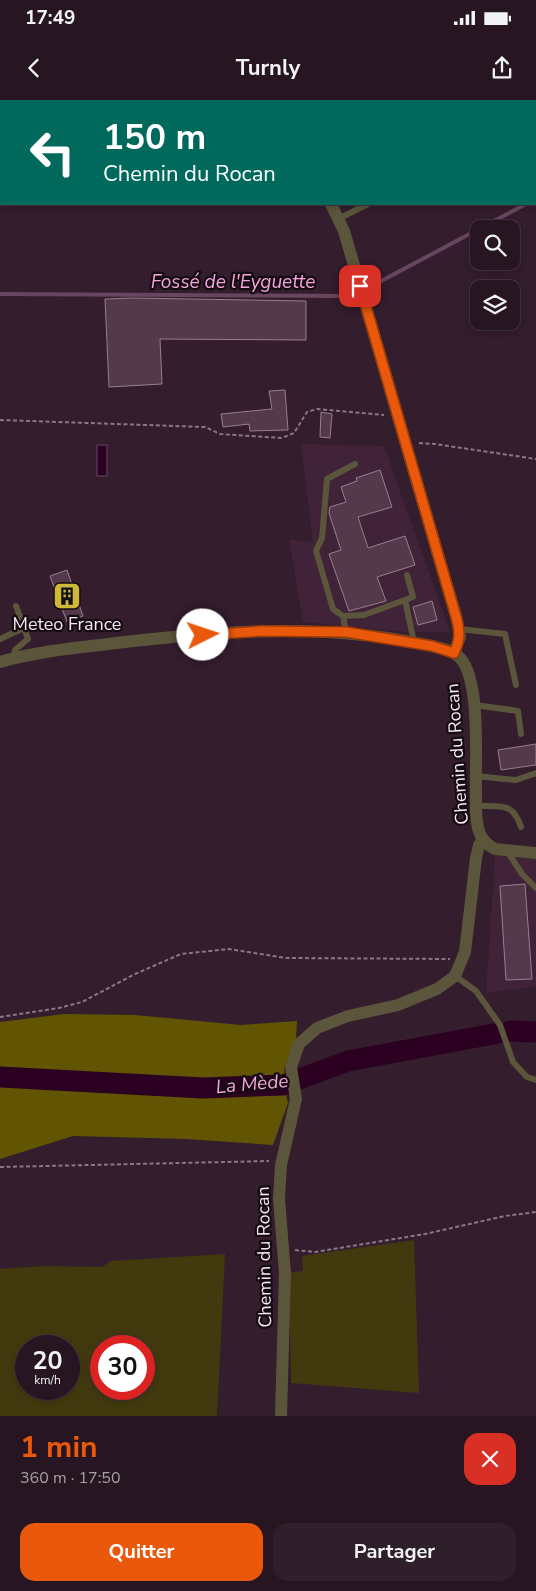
<!DOCTYPE html>
<html lang="fr">
<meta charset="utf-8">
<style>
body{margin:0;font-family:"Nunito Sans",sans-serif;background:#2f1f2a;color:#f1f3f6;height:100vh;display:flex;flex-direction:column;font-size:19px;white-space:nowrap}
*{box-sizing:border-box;margin:0}
p{font-size:16px;color:#a49fa5}
.icon{flex:none;width:28px;height:28px;fill:none;stroke:currentColor;stroke-width:2;stroke-linecap:round;stroke-linejoin:round}
.map{position:relative;height:1316px;overflow:hidden}
.details{display:flex;flex-direction:column;background:#271622;flex:1}
.details>*{flex:none}
.top-card{position:absolute;left:0px;top:0px;width:536px;height:105px;box-shadow:0 2px 8px #0003,0 0 0 1px #433540;background:#00695c;color:#fff;overflow:hidden}
.buttons{position:absolute;left:470px;top:120px;display:grid;gap:10px}
.buttons a{display:grid;place-items:center;width:50px;height:50px;border-radius:10px;background:#271622;box-shadow:0 2px 8px #0003,0 0 0 1px #433540;font-size:25px}
.speed{position:absolute;left:15px;top:1235px;display:flex;gap:10px;font-size:25px;font-weight:700;text-align:center}
.speed>*{display:grid;place-content:center;width:65px;height:65px;border-radius:50%;background:#271622;box-shadow:0 2px 8px #0003,0 0 0 1px #433540;line-height:1}
.speed small{font-size:12px;font-weight:400}
.speed .limit{border:8px solid #d22;background:#fff;color:#111}
.pin{position:absolute;display:grid;place-items:center;width:42px;height:42px;color:#fff;margin:-21px;border-radius:10px;box-shadow:0 2px 8px #0006}
.me{position:absolute;width:55px;margin:-28px;rotate:86deg;stroke-linejoin:round;filter:drop-shadow(0 0 4px #0008)}
.turn{display:flex;align-items:center;gap:18px;height:105px;padding:0 20px;font-size:22px}
.turn .icon{width:65px;height:65px;stroke-width:2.5}
.turn b{display:block;font-size:35px;line-height:42px}
.round{display:grid;place-items:center;flex:none;width:52px;height:52px;border-radius:15px;background:#2f1f2a}
.head{display:flex;align-items:center;justify-content:space-between;height:85px;padding:0 20px}
h1{font-size:30px;font-weight:700;line-height:38px;color:#ea580c}
.cta{display:flex;gap:10px;margin-top:auto;padding:10px 20px}
.cta a{flex:1;height:58px;border-radius:15px;background:#ea580c;color:#fff;font-size:20px;font-weight:700;line-height:58px;text-align:center}
.cta a+a{background:#2f1f2a;color:#f1f3f6}
.status{display:flex;justify-content:space-between;align-items:center;height:35px;padding:0 25px;background:#271622;direction:ltr}
.status svg{height:14px;fill:currentColor}
header{display:flex;justify-content:space-between;align-items:center;height:65px;padding:0 20px;background:#271622;font-size:22px;font-weight:700}
.map>svg:first-child{display:block}
.built{fill:#402338}
.green{fill:#423a0e;fill-rule:evenodd}
.forest{fill:#615403}
.water{fill:#2b0021;stroke:#684660}
.lines{fill:none;stroke-linecap:round;stroke-linejoin:round}
.stream{stroke:#684660;stroke-width:4}
.river{stroke:#2b0021;stroke-width:21}
.building{fill:#53394a;stroke:#9a7d91}
.path{stroke:#8b7885;stroke-width:2;stroke-dasharray:4 2.5;stroke-linecap:butt}
.service{stroke:#5b563b;stroke-width:6}
.minor{stroke:#5b563b;stroke-width:12}
.route-casing{stroke:#983908;stroke-width:12}
.route{stroke:#ea580c;stroke-width:9}
.labels{text-anchor:middle;dominant-baseline:central;stroke-width:4.5;stroke-linejoin:round;paint-order:stroke}
.poi-label{font-size:18px;fill:#f8e8f2;stroke:#150b12}
.street-label{font-size:18px;fill:#f8e8f2;stroke:#150b12}
.water-label{font-size:19px;font-style:italic;fill:#f7a5de;stroke:#150b12}
</style>
<div class="status"><b>17:49</b><svg viewBox="0 0 49 12"><path d="M0 12V9h3v3zM5 12V6h3v6zM10 12V3h3v9zM15 12V0h3v12zM26 1h20v11H26zM47 4h2v5h-2z"/></svg></div>
<header><svg class="icon" aria-label="back" viewBox="0 0 24 24"><path d="M15 5l-7 7 7 7"/></svg>Turnly<svg class="icon" aria-label="share" viewBox="0 0 24 24"><path d="M12 15V3M7 8l5-5 5 5M5 13v7h14v-7"/></svg></header>
<div class="map">
<svg width="536" height="1316" viewBox="0 0 536 1316">
<rect width="100%" height="100%" fill="#341d2d"/>
<path class="built" d="M 301,344 L 384,346 L 450,532 L 407,532 L 303,522 L 289,440 L 313,442 Z
M 495,755 L 536,759 L 536,886 L 486,893 Z"/>
<path class="green" d="M 414,1140 L 419,1293 L 291,1283 L 289,1173 L 303,1171 L 302,1156 Z
M 225,1154 L 217,1316 L 0,1316 L 0,1169 L 44,1166 L 102,1167 L 111,1161 ZM 26,1246 L 69,1246 L 69,1289 L 26,1289 ZM 101,1246 L 144,1246 L 144,1289 L 101,1289 Z"/>
<path class="forest" d="M 64,914 L 135,915 L 241,925 L 297,921 L 296,939 L 284,969 L 286,978 L 278,981 L 196,984 L 0,973 L 0,922 Z
M 0,982 L 205,993 L 285,990 L 288,1003 L 273,1045 L 186,1039 L 73,1036 L 0,1059 Z"/>
<path class="water" d="M 97,345 L 107,345 L 107,376 L 97,376 Z"/>
<g class="lines">
<path class="stream" d="M 535,99 L 536,99
M 479,129 L 526,104
M 0,194 L 353,196 L 479,129"/>
<path class="river" d="M 510,931 L 536,932
M 0,977 L 203,988 L 283,985 L 348,961 L 499,933"/>
</g>
<path class="building" d="M 132,198 L 306,201 L 306,240 L 160,239 L 162,284 L 109,287 L 105,199 Z
M 285,290 L 288,330 L 250,331 L 249,324 L 223,327 L 221,314 L 272,309 L 269,291 Z
M 321,312 L 332,314 L 330,338 L 320,337 Z
M 380,370 L 392,407 L 358,417 L 368,448 L 405,436 L 415,465 L 377,477 L 386,501 L 349,511 L 329,454 L 341,450 L 329,413 L 330,407 L 346,402 L 341,387 L 357,381 L 356,378 Z
M 67,470 L 83,516 L 67,522 L 50,476 Z
M 432,501 L 437,520 L 418,525 L 413,507 Z
M 536,644 L 536,665 L 501,670 L 498,650 Z
M 525,784 L 532,879 L 506,880 L 500,786 Z"/>
<g class="lines">
<path class="path" d="M 46,1 L 47,0
M 0,320 L 205,327 L 220,334 L 282,338 L 294,333 L 307,312 L 317,309 L 384,315
M 419,343 L 435,344 L 536,359
M 0,917 L 59,908 L 82,902 L 135,874 L 181,854 L 229,849 L 286,858 L 450,859
M 0,1067 L 269,1061
M 295,1150 L 315,1152 L 425,1134 L 505,1116 L 536,1112"/>
<path class="service" d="M 338,119 L 368,104
M 405,500 L 414,542
M 343,516 L 364,515 L 413,497 L 407,475
M 459,529 L 505,534 L 516,585
M 346,532 L 343,516 L 333,509 L 316,451 L 322,438 L 327,379 L 355,364
M 0,539 L 24,528
M 14,558 L 15,550 L 28,539 L 16,506
M 475,605 L 518,611 L 521,634
M 476,676 L 516,680 L 536,673
M 476,706 C 499,707 513,701 521,727
M 507,751 L 522,774 L 536,788
M 455,876 L 476,891 L 500,925 L 513,962 L 527,977 L 536,980"/>
<path class="minor" d="M 295,1 L 295,0
M 331,104 L 344,131 L 457,520 L 460,537 L 454,553
M 0,562 C 38,551 77,548 116,543 C 225,530 337,522 444,549 C 450,551 456,553 461,559 C 481,583 475,662 476,694 C 476,707 475,725 481,736 C 484,742 489,746 495,749 L 536,753
M 281,1316 L 285,1173 L 279,1099 L 281,1065 L 296,999 L 291,967 L 299,944 L 317,928 L 348,916 L 398,905 L 437,889 L 455,876 L 465,852 L 476,758 L 479,745 L 483,740"/>
</g>
<g class="lines">
<g class="route-casing">
<path id="route" d="M 203,535 L 262,531 L 346,532 L 432,546 L 454,553 C 460,540 460,533 457,520 L 360,186"/>
</g>
<use href="#route" class="route"/>
</g>
<defs>
<g id="building-square" transform="scale(1.4375)"><rect x="-9" y="-9" width="18" height="18" rx="4" fill="#ceb837" stroke="#150b12"/><path d="M-4-6H4V6H1V3H-1V6H-4ZM-2.5-4.3h1.7v1.8h-1.7ZM.8-4.3h1.7v1.8H.8ZM-2.5-1h1.7V.8h-1.7ZM.8-1h1.7V.8H.8Z" fill="#111"/></g>
</defs>
<g fill-rule="evenodd">
<use href="#building-square" x="67" y="496"/>
</g>
<g class="labels">
<g class="poi-label">
<text x="67" y="524">Meteo France</text>
</g>
<g class="street-label">
<text transform="translate(457 654) rotate(-94)">Chemin du Rocan</text>
<text transform="translate(264 1157) rotate(-91)">Chemin du Rocan</text>
</g>
<g class="water-label">
<text x="233" y="182">Fossé de l'Eyguette</text>
<text transform="translate(252 984) rotate(-5)">La Mède</text>
</g>
</g>
</svg>
<div class="buttons">
<a><svg class="icon" aria-label="search" viewBox="0 0 24 24"><circle cx="10" cy="10" r="6"/><path d="M15 15l6 6"/></svg></a>
<a><svg class="icon" aria-label="layers" viewBox="0 0 24 24"><path d="M12 4l9 5-9 5-9-5zM3 14l9 5 9-5"/></svg></a>
</div>
<div class="speed"><div>20<small>km/h</small></div><div class="limit">30</div></div>
<div class="pin" style="left:360px;top:186px;background:#d93025"><svg class="icon" aria-label="arrive" viewBox="0 0 24 24"><path d="M6 21V4h12l-3 4 3 4H6"/></svg></div>
<svg class="me" style="left:203px;top:535px" viewBox="-20 -20 40 40"><circle r="19" fill="#fff"/><path d="M0-13L10 11 0 6-10 11z" fill="#ea580c"/></svg>
<div class="top-card">
<div class="turn"><svg class="icon" aria-label="left" viewBox="0 0 24 24"><path d="M17 20v-9H6M10 6l-5 5 5 5"/></svg><div><b>150 m</b>Chemin du Rocan</div></div>
</div>
</div>
<section class="details">
<div class="head"><div><h1>1 min</h1><p>360 m · 17:50</p></div><a class="round" style="background:#d93025;color:#fff"><svg class="icon" aria-label="close" viewBox="0 0 24 24"><path d="M6 6l12 12M18 6L6 18"/></svg></a></div>
<div class="cta"><a>Quitter</a><a>Partager</a></div>
</section>
